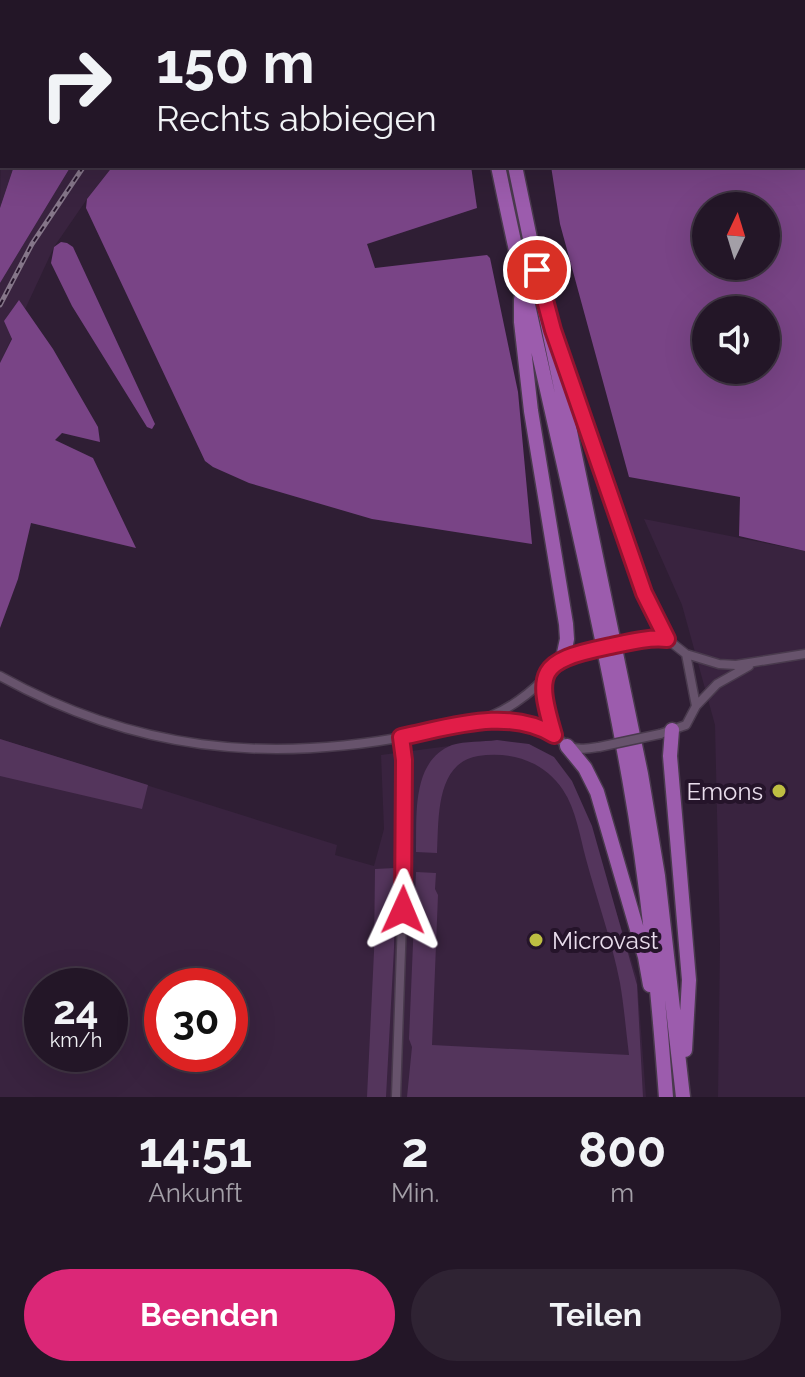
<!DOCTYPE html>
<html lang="de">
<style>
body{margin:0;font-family:Raleway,sans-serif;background:#2f2333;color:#f1f3f6;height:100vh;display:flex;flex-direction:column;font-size:30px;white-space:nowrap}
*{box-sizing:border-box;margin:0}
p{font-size:26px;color:#a39fa7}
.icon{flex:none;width:44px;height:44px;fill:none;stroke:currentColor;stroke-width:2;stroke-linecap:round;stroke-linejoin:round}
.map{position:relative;height:1097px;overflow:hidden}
.panel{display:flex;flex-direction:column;background:#231627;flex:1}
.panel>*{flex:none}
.banner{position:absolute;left:0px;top:0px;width:806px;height:168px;box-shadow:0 8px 32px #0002,0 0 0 2px #403544;background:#231627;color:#f1f3f6;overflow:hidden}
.needle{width:52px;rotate:4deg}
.tools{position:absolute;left:692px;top:192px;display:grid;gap:16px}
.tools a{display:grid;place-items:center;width:88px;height:88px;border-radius:50%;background:#231627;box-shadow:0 8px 32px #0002,0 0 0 2px #403544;font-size:40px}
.speed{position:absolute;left:24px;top:968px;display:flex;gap:16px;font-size:40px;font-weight:700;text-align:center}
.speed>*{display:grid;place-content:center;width:104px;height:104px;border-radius:50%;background:#231627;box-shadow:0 8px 32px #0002,0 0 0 2px #403544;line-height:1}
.speed small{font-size:20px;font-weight:400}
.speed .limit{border:12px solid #d22;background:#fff;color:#111}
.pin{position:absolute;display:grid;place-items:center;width:68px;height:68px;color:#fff;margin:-34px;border:4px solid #fff;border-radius:50%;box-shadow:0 2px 8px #0007}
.me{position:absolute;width:88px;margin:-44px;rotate:1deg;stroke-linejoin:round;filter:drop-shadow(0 0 6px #0008)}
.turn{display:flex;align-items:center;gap:28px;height:168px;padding:0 24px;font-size:36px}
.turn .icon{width:104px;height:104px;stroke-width:2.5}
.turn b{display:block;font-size:56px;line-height:68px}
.eta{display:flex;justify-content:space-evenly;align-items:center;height:136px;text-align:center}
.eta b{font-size:48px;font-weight:700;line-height:56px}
.action{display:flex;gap:16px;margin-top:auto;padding:16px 24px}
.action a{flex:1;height:92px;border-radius:48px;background:#db2777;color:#fff;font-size:32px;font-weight:700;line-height:92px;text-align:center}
.action a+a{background:#2f2333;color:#f1f3f6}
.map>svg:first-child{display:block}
.built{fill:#39233f;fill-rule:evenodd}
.green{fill:#54355c}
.forest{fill:#794486;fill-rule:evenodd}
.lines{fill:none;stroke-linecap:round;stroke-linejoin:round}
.minor-casing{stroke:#493a4d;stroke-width:11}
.trunk-casing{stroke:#493a4d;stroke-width:17}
.minor{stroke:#67536c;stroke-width:8}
.trunk{stroke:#9c5cad;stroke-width:14}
.rail-casing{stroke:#857689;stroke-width:5}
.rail{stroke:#25142a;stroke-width:2;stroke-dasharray:6;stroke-linecap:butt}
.minor-bridge-casing{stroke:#493a4d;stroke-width:11;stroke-linecap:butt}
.minor-bridge{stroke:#67536c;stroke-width:8}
.route-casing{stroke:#92132f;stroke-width:20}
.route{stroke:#e11d48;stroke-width:14}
.poi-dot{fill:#bebe42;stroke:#25142a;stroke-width:3}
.labels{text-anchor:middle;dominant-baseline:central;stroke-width:8;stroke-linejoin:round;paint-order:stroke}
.poi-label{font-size:24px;fill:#e9ddec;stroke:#25142a;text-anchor:end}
</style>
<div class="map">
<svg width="805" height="1097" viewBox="0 0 805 1097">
<rect width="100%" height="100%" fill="#2f1e34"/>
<path class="built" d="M 2,36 L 2,166 L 14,166 L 0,208 Z
M 71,166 L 113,166 L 87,199 L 54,247 L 0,363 L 0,283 Z
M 644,519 L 805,551 L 805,1097 L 718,1097 L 720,944 L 715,725 L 682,605 Z
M 0,739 L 337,845 L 335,855 L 374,866 L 384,829 L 381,755 L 464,744 L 530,747 L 587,820 L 637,978 L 646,1097 L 0,1097 ZM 42,986 L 110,986 L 110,1054 L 42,1054 ZM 162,986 L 230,986 L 230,1054 L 162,1054 Z"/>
<path class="green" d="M 0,739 L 148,785 L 142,809 L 0,776 Z
M 497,740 L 529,744 L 554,757 L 572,781 L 592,826 L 637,985 L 643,1097 L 407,1097 L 412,1047 L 409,1039 L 416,872 L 436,873 L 435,889 L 438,895 L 432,1045 L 629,1055 C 626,1031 624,1006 620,983 C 612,941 597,900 586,859 C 580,837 576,809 563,790 C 544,761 511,751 478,756 C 435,763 439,820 437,853 L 416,852 C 417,816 411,761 452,745 C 465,741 483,742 497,740 Z
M 395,868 L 394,948 L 386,1097 L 367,1097 L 374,952 L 375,869 Z"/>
<path class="forest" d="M 524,0 L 805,0 L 805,551 L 739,536 L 740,497 L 629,477 L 560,224 L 551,166 L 804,166 L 804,2 ZM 766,206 L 766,266 L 706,266 L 706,206 ZM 706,310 L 766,310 L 766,370 L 706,370 Z
M 14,166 L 71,166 L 0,283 L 0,208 Z
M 113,166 L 471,166 L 477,208 L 367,244 L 375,268 L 487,255 L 490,258 L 518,392 L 532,544 L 372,519 L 249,483 L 213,467 L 205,461 L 86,208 L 87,199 Z
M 61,242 L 67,243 L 73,247 L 155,424 L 152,429 L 147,427 L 72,306 L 51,263 L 54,247 Z
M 19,300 L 53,349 L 98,427 L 100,442 L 62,433 L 55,440 L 93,458 L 136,548 L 31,523 L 18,579 L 0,628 L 0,363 L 12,339 L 4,321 Z"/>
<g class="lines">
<g class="minor-casing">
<path id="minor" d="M 641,640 L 667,639 L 686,654 L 696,706 L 686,725 L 660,734
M 583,652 C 575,654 566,655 559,660 C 534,677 542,734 569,746 C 579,751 589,748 599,747
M 686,654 L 719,664 L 736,665 L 805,654
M 0,676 C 134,750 265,764 414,735 C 472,723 502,721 545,678
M 696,706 L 717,684 L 749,666
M 485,722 C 511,721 531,722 554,735
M 396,1097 L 404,861 L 404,760 L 401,737"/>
</g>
<g class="trunk-casing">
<path id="trunk" d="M 471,0 L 471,2
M 484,0 L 484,2
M 498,166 C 540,370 592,572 629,778 C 648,884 658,990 666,1097
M 515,166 L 641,774 L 658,876 L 683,1097
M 521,299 L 521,322 L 531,411 L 566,624 L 567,639 L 563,658
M 568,374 L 644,593 L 667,639
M 672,730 L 670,756 L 689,980 L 685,1050
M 567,746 L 585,768 L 597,792 L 645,957 L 650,985"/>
</g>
<use href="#minor" class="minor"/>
<use href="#trunk" class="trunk"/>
<g class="rail-casing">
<path id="rail" d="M 4,2 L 11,0
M 48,2 L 48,0
M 251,2 L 254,0
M 0,115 L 2,109
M 0,147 L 2,141
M 0,305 L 32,244 L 84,166"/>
</g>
<use href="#rail" class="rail"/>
<g class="minor-bridge-casing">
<path id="minor-bridge" d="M 583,652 L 641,640
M 599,747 L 660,734"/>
</g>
<use href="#minor-bridge" class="minor-bridge"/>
</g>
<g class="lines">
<g class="route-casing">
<path id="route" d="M 403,910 L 404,760 L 401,737 C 451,727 508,707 554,735 C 535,671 539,661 606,647 C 626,643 646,637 667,639 L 644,593 L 553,330 L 537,270"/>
</g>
<use href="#route" class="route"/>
</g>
<g class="poi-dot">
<circle cx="779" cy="791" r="8"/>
<circle cx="536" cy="940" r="8"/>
</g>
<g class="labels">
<g class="poi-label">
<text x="763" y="791">Emons</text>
<text x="552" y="940" text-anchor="start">Microvast</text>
</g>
</g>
</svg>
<div class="tools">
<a><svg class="needle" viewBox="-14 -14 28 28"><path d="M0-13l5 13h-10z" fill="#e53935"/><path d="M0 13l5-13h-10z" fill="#a39fa7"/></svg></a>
<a><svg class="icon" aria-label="sound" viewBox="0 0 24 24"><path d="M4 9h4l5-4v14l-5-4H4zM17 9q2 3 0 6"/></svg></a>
</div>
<div class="speed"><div>24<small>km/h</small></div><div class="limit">30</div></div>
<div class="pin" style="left:537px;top:270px;background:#d93025"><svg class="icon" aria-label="arrive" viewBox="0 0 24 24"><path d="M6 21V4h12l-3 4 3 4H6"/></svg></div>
<svg class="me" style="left:403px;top:910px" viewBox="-20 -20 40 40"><path d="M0-17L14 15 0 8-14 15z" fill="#e11d48" stroke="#fff" stroke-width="4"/></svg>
<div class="banner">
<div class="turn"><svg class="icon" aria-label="right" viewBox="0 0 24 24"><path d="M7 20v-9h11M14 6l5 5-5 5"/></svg><div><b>150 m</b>Rechts abbiegen</div></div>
</div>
</div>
<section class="panel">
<div class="eta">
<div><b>14:51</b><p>Ankunft</p></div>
<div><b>2</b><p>Min.</p></div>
<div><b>800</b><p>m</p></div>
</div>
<div class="action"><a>Beenden</a><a>Teilen</a></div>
</section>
